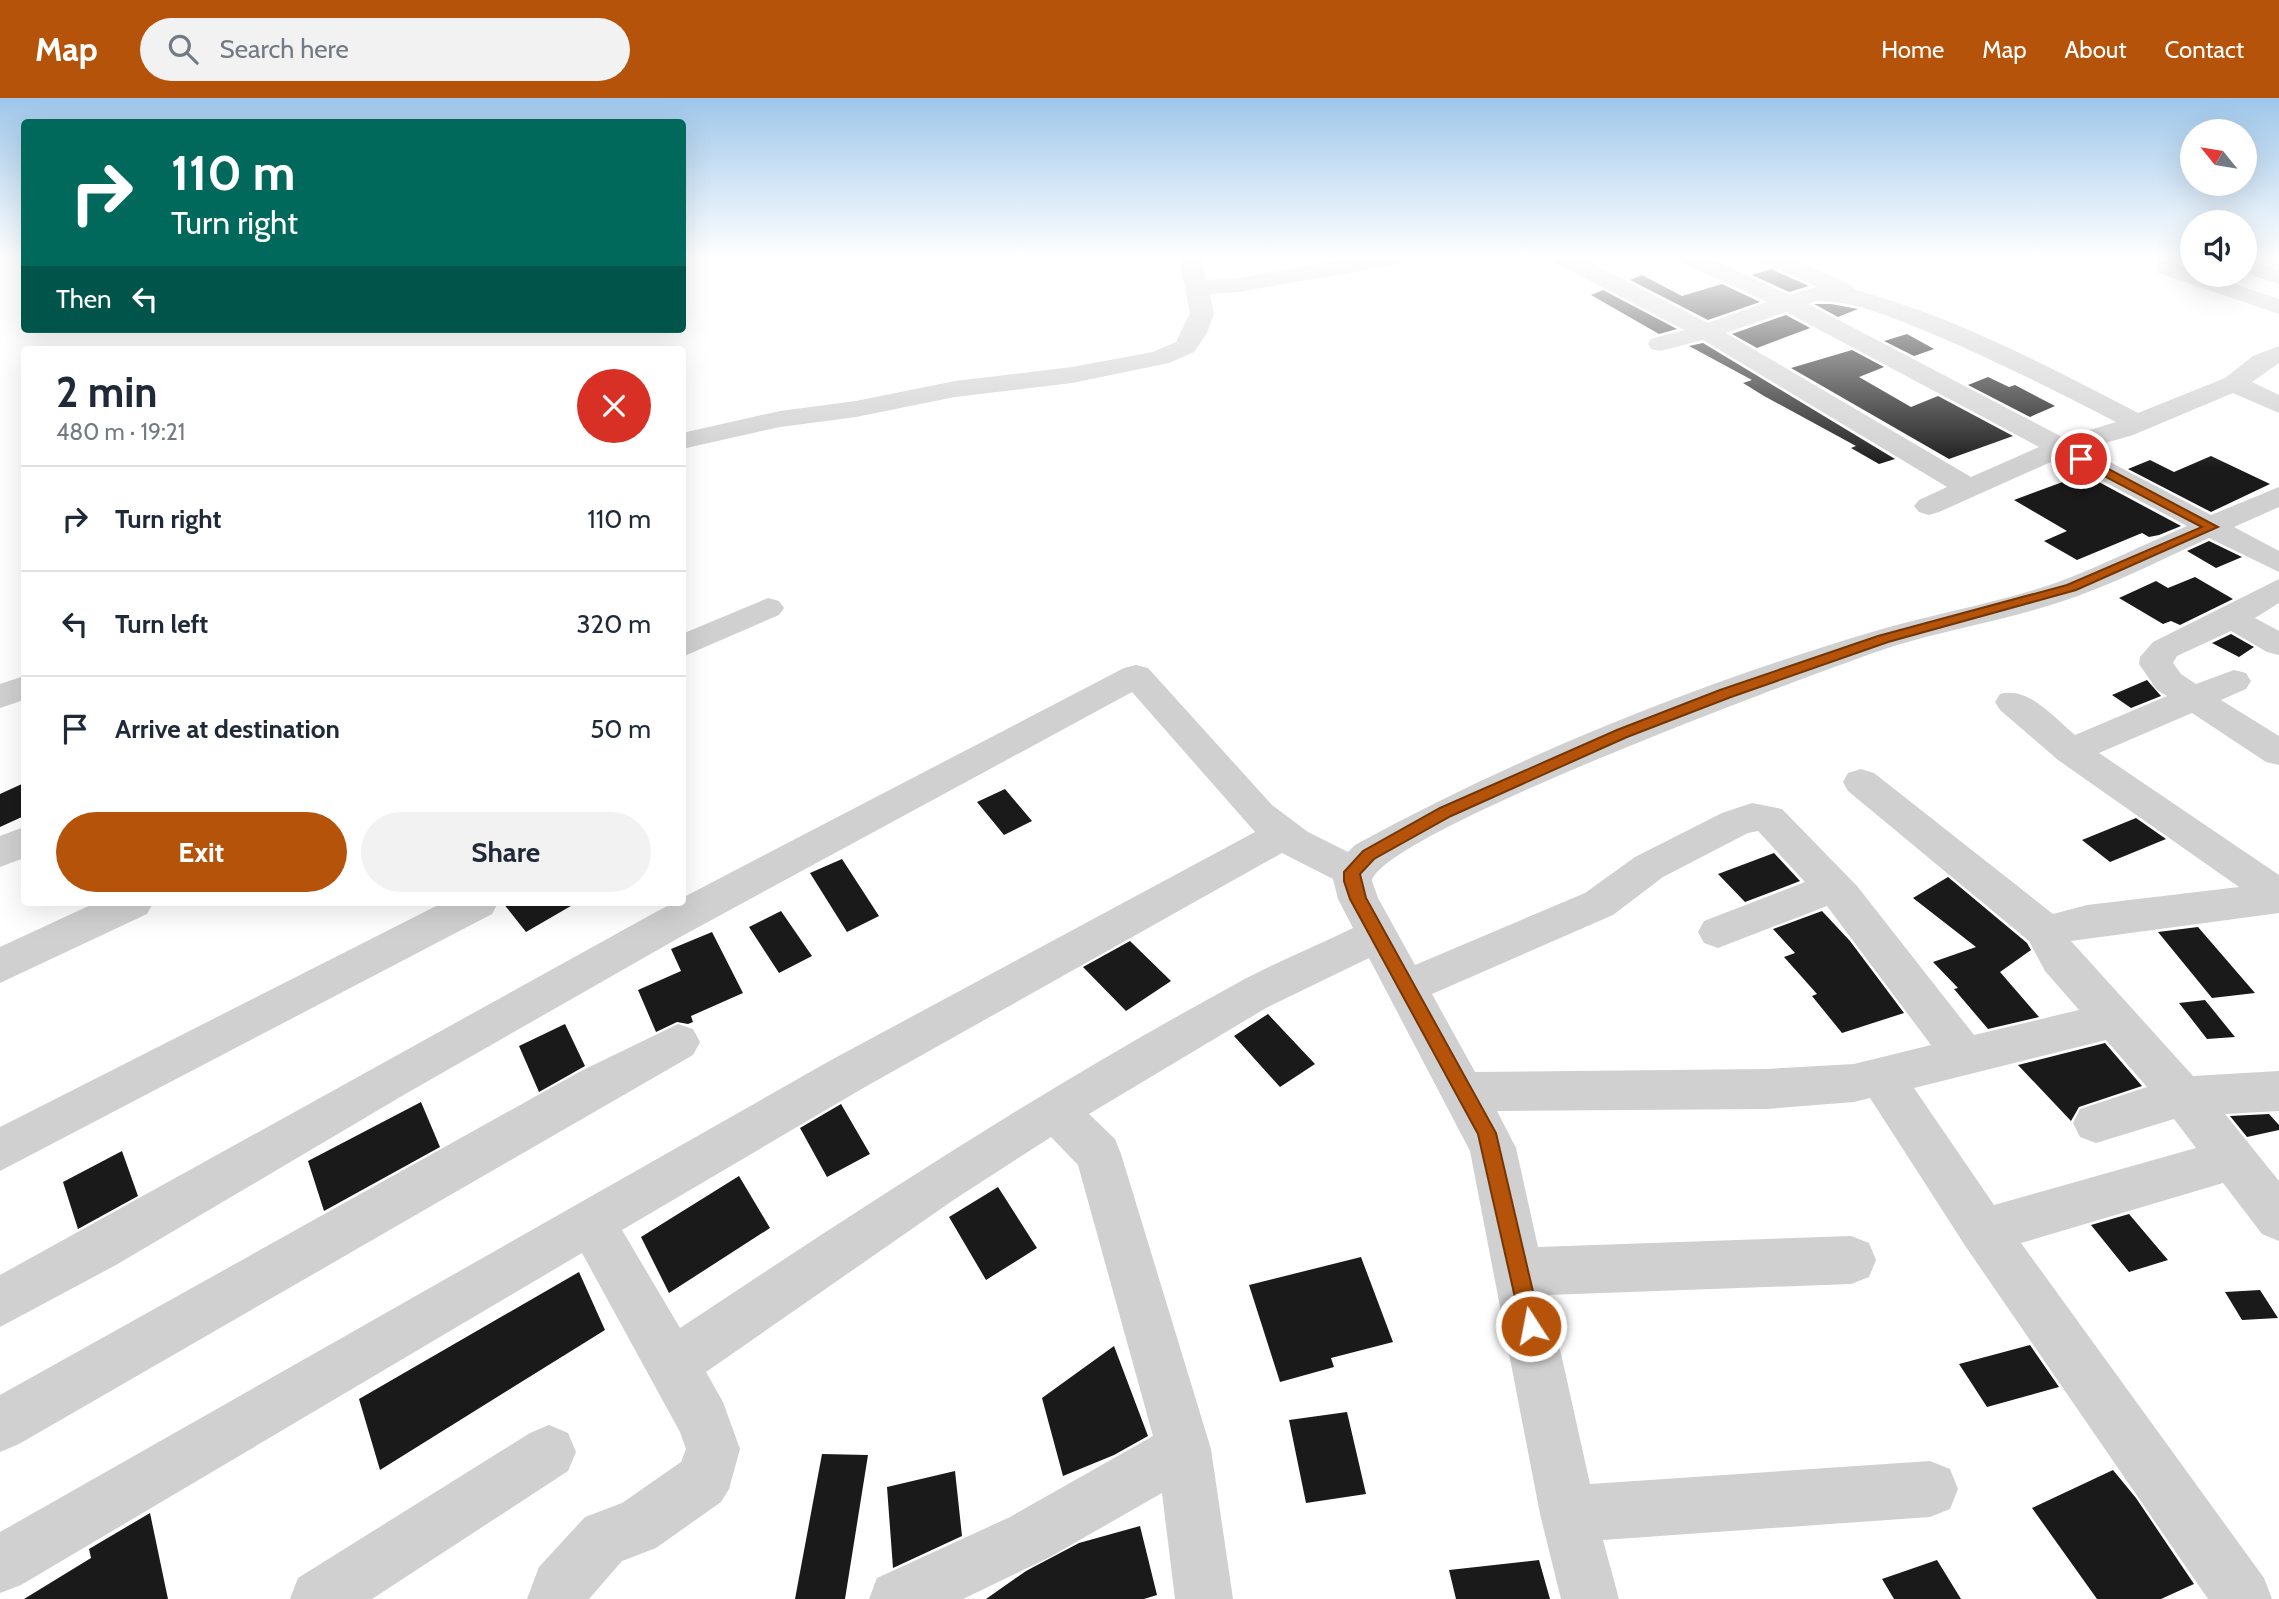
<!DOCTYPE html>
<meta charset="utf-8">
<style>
body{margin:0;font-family:Cabin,sans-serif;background:#f2f2f3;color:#1f2937;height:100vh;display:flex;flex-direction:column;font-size:26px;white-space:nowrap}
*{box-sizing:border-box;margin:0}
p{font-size:23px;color:#747a83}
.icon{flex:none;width:38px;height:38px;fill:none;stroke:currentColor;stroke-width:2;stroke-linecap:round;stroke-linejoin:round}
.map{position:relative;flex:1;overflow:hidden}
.drawer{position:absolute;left:21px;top:248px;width:665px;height:560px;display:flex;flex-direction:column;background:#fff;border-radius:7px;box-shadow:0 7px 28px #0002}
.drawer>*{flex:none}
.guide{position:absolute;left:21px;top:21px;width:665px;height:214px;border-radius:7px;box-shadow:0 7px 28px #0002;background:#00695c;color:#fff;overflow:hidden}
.needle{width:46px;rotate:300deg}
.tools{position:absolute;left:2180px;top:21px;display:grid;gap:14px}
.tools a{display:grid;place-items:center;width:77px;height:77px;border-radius:50%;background:#fff;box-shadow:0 7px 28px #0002;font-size:35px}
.pin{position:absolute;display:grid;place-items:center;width:60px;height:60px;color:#fff;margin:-30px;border:4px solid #fff;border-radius:50%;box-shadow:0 2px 7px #0007}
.me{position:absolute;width:77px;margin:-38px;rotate:349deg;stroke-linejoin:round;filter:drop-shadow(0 0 5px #0008)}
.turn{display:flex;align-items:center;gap:24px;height:147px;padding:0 35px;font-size:32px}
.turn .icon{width:91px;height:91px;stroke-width:2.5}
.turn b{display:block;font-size:49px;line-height:60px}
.then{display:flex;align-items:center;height:66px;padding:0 35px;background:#0003;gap:14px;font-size:26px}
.round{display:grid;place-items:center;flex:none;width:74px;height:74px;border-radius:37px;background:#f2f2f3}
.headline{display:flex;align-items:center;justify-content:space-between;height:119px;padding:0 35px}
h1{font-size:42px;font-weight:700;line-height:52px}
.cta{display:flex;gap:14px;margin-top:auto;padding:14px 35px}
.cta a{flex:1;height:80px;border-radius:42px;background:#b45309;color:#fff;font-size:28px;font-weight:700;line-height:80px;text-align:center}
.cta a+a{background:#f2f2f3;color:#1f2937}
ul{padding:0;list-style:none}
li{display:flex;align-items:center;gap:21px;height:105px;padding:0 35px;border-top:2px solid #e0e1e3}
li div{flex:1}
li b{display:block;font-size:26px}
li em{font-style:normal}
header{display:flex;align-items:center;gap:42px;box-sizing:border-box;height:98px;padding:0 35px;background:#b45309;color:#fff}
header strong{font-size:33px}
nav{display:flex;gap:38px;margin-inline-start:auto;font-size:24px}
.search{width:490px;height:63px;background:#f2f2f3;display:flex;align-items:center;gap:18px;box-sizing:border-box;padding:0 24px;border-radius:38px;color:#747a83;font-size:26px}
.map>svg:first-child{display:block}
.building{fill:#1a1a1a}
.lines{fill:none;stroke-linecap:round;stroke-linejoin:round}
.minor{fill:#d0d0d0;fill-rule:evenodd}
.route{fill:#b45309;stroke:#753606;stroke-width:2}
</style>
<header>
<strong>Map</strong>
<div class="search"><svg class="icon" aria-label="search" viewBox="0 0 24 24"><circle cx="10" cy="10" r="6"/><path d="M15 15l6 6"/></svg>Search here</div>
<nav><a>Home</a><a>Map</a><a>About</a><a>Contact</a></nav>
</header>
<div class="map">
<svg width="2279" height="1501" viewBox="0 0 2279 1501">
<rect width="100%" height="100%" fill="#fff"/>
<path class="building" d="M 1771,171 L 1809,188 L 1789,194 L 1752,177 Z
M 1642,177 L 1682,198 L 1722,186 L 1760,204 L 1708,222 L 1630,182 Z
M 1603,192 L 1677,231 L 1659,236 L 1591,197 Z
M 1814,206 L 1831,206 L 1858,211 L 1838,219 Z
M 1786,217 L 1810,230 L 1757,250 L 1732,236 Z
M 1907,236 L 1934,251 L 1914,258 L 1884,243 Z
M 1703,245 L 1895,361 L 1879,366 L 1851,350 L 1856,348 L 1764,298 L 1743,285 L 1752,282 L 1689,248 Z
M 1852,252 L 1884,269 L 1859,279 L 1911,309 L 1938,298 L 2013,338 L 1949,361 L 1791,270 Z
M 1988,279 L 2009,289 L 2015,287 L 2055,308 L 2030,319 L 1968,287 Z
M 2211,358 L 2270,386 L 2211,414 L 2128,371 L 2150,362 L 2174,374 Z
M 2079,378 L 2092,385 L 2097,383 L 2181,428 L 2159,437 L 2149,439 L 2142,435 L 2077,462 L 2044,443 L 2067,433 L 2014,402 Z
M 2209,443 L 2242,459 L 2216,470 L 2187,453 Z
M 2195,479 L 2233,501 L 2180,527 L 2171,523 L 2163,526 L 2119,500 L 2156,483 L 2168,490 Z
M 2231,536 L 2254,549 L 2239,559 L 2212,545 Z
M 2147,582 L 2161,598 L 2131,610 L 2112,597 Z
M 24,685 L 24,718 L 0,729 L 0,696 Z
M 1005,691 L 1032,723 L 1004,737 L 977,704 Z
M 2136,720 L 2166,741 L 2110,764 L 2082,742 Z
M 1774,755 L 1800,783 L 1745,804 L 1718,776 Z
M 842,761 L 879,818 L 847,834 L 810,775 Z
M 1948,779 L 2027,845 L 2031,852 L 2000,874 L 2039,919 L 1988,931 L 1954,891 L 1958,890 L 1933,864 L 1976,849 L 1913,800 Z
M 503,805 L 576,805 L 526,834 Z
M 781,813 L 812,858 L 779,875 L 749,829 Z
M 1822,813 L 1850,843 L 1904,915 L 1842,935 L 1812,898 L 1817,896 L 1784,859 L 1795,855 L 1773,831 Z
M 2198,829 L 2255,895 L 2212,900 L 2158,834 Z
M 712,834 L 743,895 L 691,918 L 693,924 L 688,926 L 677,924 L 656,934 L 638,892 L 681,873 L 671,851 Z
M 1130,843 L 1171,883 L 1126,913 L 1083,869 Z
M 2205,902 L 2235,939 L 2207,941 L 2179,905 Z
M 1268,916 L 1315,966 L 1280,989 L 1234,938 Z
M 565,926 L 585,968 L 539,994 L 519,948 Z
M 2105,945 L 2142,988 L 2079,1009 L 2071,1023 L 2018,967 Z
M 421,1004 L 440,1049 L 324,1113 L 308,1063 Z
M 841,1006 L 870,1056 L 827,1079 L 800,1030 Z
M 2269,1016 L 2279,1027 L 2279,1032 L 2247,1039 L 2230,1018 Z
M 122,1053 L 138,1098 L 78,1131 L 63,1084 Z
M 739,1078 L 770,1130 L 669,1195 L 641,1139 Z
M 998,1089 L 1037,1150 L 986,1182 L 949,1119 Z
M 2129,1116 L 2168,1162 L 2129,1174 L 2091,1127 Z
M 1361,1159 L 1393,1244 L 1331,1260 L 1334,1269 L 1280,1284 L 1249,1187 Z
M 579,1174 L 605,1232 L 380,1372 L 359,1301 Z
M 2260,1192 L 2278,1220 L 2242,1222 L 2225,1194 Z
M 2030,1247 L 2059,1289 L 1987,1309 L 1959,1266 Z
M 1114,1248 L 1148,1338 L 1114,1357 L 1063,1378 L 1042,1300 Z
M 1347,1314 L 1366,1396 L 1306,1405 L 1289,1322 Z
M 822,1356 L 868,1357 L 845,1501 L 795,1501 Z
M 2113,1372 L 2136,1400 L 2194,1486 L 2161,1501 L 2097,1501 L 2032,1410 Z
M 955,1373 L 962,1438 L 893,1470 L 887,1389 Z
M 150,1415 L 168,1501 L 24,1501 L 91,1460 L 89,1451 Z
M 1140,1428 L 1157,1497 L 1144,1501 L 986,1501 L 1026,1473 L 1079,1445 Z
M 1539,1462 L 1550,1501 L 1456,1501 L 1449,1472 Z
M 1937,1462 L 1961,1501 L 1894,1501 L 1882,1481 Z"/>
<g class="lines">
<path class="minor" d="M 1179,159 L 1201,159 L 1206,182 L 1238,180 L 1359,159 L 1410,159 L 1399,166 L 1238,194 L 1210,196 L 1214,215 L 1207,235 L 1194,254 L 1169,265 L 1072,285 L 955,299 L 856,319 L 780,329 L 682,351 L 682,335 L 780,313 L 856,303 L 955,283 L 1072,269 L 1153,254 L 1176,244 L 1190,215 Z
M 1551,159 L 1579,159 L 1708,225 L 1767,204 L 1681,164 L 1678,159 L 1707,159 L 1789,197 L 1817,189 L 1762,164 L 1759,159 L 1789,159 L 1851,187 L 1855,192 C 1954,218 2047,268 2138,315 L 2225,280 L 2253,258 L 2279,248 L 2279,265 L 2252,284 L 2279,297 L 2279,315 L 2233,295 L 2133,337 L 2085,351 L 2211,417 L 2279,389 L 2279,409 L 2234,429 L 2279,453 L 2279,474 L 2209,440 C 2167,459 2126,480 2083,496 C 2023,519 1956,529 1894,548 C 1827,570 1382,734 1372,783 L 1378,800 L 1415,867 L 1585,795 L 1635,759 L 1722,715 L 1752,705 L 1782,711 L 1857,788 L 1974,937 L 2079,912 L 2045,873 L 2029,843 L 1848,693 L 1843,684 L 1848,675 L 1861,671 L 1874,675 L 2053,816 L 2087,807 L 2239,789 L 2058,662 L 2000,612 L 1995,604 L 2000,596 C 2029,588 2054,620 2075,637 L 2167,598 L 2157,592 L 2139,566 L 2140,559 L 2153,544 L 2279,481 L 2279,505 L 2255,520 L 2279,533 L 2279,557 L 2267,554 L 2231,533 L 2177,558 L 2173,565 L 2181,576 L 2196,586 L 2234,572 L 2246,575 L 2251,583 L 2246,591 L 2221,602 L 2279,638 L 2279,667 L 2266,664 L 2192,615 L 2099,655 L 2279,777 L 2279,815 L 2071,843 L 2193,978 L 2279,973 L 2279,1013 L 2225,1016 L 2279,1083 L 2279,1143 L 2262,1136 L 2223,1085 L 2021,1145 L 2264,1480 L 2272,1501 L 2208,1501 L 1966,1149 L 1870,1000 L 1854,1004 L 1767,1011 L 1497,1013 L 1516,1050 L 1538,1149 L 1851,1138 L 1869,1145 L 1876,1162 L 1869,1179 L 1851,1186 L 1548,1197 L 1590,1386 L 1930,1363 L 1950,1371 L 1958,1391 L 1950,1411 L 1930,1419 L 1603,1442 L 1619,1501 L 1561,1501 L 1540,1416 L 1470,1053 L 1369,860 L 1266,910 L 1089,1016 L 1115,1041 L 1121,1056 L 1211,1351 L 1233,1501 L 1175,1501 L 1162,1395 L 1050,1459 L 963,1501 L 869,1501 L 877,1480 L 1010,1419 L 1153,1338 L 1078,1067 L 1051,1039 L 955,1101 L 706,1274 L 723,1304 L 740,1351 L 729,1391 L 721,1404 L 656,1450 L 622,1463 L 589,1501 L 527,1501 L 539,1469 L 585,1419 L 622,1405 L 681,1364 L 686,1351 L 680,1334 L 582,1155 L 21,1487 L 0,1495 L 0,1434 L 833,961 L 1255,734 L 1132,594 L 682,838 L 407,995 L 116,1167 L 0,1229 L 0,1177 L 654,815 L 673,805 L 682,805 L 682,800 L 1124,570 L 1136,567 L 1148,570 L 1272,707 L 1308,734 L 1348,754 L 1355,747 C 1518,658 1694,587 1872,534 C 1934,515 2000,505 2061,483 C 2103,467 2145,446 2187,428 L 2060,360 L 1939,414 L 1929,417 L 1919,414 L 1914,408 L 1919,402 L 1947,389 L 1703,242 L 1660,253 L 1651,251 L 1648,246 L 1651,241 L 1684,232 L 1554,164 ZM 1816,203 C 1857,203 1890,219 1928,234 C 1992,261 2054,292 2116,324 L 2064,340 L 1808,206 ZM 1786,214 L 2039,349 L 1971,379 L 1726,235 ZM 1758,733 L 1805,784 L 1704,823 L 1698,834 L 1704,845 L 1718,850 L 1827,808 L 1931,947 L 1854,966 L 1767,971 L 1475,974 L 1432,896 L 1613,817 L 1663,779 L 1748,735 ZM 1282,755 L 1333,781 L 1338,801 L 1353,830 C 1314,849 1272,866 1234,887 C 1042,991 861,1110 680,1230 L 622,1132 L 865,989 ZM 2106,942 L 2147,989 L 2080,1011 L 2073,1025 L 2080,1039 L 2096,1045 L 2174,1021 L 2196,1050 L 1994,1107 L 1914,990 Z
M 2245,161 L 2279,172 L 2279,186 L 2245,175 Z
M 2166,163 L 2193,172 L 2193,177 L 2208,177 L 2279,201 L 2279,216 L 2158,175 L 2155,170 L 2158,165 Z
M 768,500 L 779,503 L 784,510 L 779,517 L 682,559 L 682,536 Z
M 24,578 L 24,602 L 0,610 L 0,586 Z
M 24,729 L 24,760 L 0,769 L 0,738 Z
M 95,805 L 153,805 L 147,816 L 0,885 L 0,849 Z
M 442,805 L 498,805 L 492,816 L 0,1073 L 0,1029 Z
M 678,926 L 693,931 L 700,944 L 693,957 L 19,1346 L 0,1354 L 0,1297 L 581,973 Z
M 549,1327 L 568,1335 L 576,1354 L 568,1373 L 372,1501 L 290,1501 L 298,1480 L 530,1335 Z"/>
</g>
<linearGradient id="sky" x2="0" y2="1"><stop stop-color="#9ec6ea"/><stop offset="0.43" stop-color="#fff"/><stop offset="1" stop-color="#fff" stop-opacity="0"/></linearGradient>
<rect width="2279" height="369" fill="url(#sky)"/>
<path class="route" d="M 2077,359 L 2086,359 L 2218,429 L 2076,492 L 1888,544 L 1731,599 L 1627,639 L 1451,718 L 1374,761 L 1360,776 L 1366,800 L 1496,1035 L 1541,1228 L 1538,1235 L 1531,1238 L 1523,1235 L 1478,1036 L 1350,801 L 1344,783 L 1344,774 L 1363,753 L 1440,710 L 1617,632 L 1720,592 L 1878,538 L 2067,487 L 2202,429 L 2077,364 Z"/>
</svg>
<div class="tools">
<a><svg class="needle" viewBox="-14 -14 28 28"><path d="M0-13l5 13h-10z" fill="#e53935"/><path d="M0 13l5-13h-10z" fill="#747a83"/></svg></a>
<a><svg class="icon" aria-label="sound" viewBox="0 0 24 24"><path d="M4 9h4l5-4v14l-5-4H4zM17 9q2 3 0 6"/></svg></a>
</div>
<div class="pin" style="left:2081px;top:361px;background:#d93025"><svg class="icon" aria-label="arrive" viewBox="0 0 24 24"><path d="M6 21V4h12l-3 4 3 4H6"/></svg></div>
<svg class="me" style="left:1531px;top:1228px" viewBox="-20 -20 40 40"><circle r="17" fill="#b45309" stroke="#fff" stroke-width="3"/><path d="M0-11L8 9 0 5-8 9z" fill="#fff"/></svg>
<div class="guide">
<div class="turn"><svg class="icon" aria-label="right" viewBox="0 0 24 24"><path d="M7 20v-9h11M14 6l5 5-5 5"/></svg><div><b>110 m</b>Turn right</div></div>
<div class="then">Then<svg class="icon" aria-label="left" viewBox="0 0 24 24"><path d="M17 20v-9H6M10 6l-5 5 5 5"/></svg></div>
</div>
<section class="drawer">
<div class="headline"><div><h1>2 min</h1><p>480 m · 19:21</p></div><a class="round" style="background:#d93025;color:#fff"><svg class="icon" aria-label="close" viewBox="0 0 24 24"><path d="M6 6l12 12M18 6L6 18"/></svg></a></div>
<ul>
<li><svg class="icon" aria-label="right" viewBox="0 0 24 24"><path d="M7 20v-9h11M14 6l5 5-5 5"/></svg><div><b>Turn right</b></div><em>110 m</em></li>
<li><svg class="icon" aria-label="left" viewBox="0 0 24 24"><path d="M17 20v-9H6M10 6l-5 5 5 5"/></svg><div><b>Turn left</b></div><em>320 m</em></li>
<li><svg class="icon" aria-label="arrive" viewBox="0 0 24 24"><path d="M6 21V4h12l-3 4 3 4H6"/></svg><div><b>Arrive at destination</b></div><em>50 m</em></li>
</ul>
<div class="cta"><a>Exit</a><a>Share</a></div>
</section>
</div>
